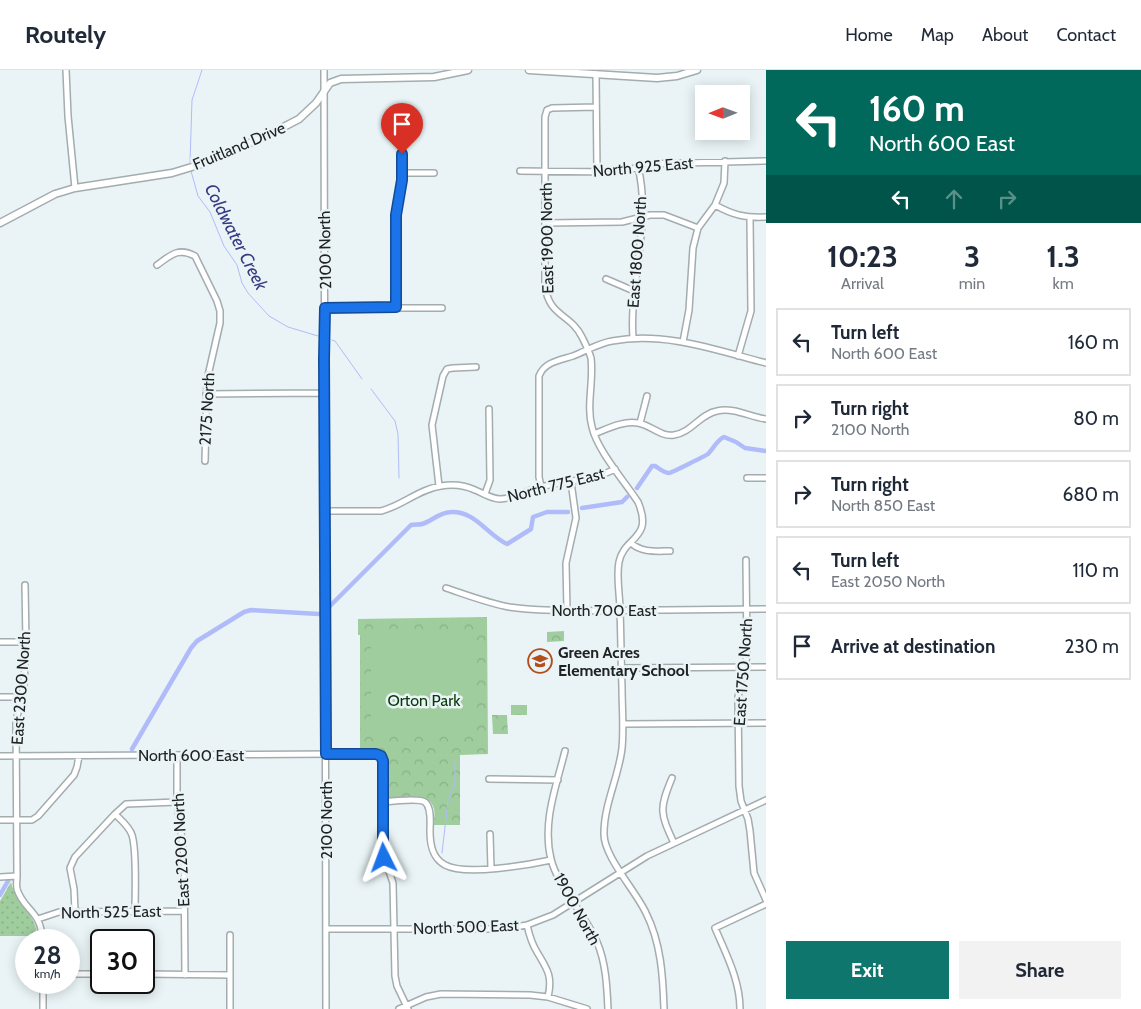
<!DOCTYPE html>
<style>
body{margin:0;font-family:Cabin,sans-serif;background:#f2f2f3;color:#1f2937;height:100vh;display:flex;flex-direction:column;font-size:19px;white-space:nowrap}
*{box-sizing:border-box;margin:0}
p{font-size:16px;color:#747a83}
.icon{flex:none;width:28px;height:28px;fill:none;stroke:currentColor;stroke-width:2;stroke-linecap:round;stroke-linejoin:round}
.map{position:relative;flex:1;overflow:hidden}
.details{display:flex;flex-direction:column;background:#fff;width:375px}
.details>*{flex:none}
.hud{background:#00695c;color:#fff;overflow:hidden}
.needle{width:32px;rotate:269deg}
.buttons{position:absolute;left:695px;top:15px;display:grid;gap:10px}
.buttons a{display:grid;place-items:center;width:55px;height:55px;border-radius:0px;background:#fff;box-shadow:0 2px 12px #0003;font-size:25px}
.speed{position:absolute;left:15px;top:859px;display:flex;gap:10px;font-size:25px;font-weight:700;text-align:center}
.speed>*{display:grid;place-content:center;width:65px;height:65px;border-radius:50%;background:#fff;box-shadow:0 2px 12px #0003;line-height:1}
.speed small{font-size:12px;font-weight:400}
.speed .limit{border:2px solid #111;border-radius:8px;background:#fff;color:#111}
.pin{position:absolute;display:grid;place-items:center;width:42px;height:42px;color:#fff;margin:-51px -21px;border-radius:50% 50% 50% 0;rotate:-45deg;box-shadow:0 0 5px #0007}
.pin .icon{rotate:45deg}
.me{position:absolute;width:55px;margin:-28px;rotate:357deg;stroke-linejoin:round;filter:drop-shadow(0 0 4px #0008)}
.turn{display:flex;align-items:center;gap:18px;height:105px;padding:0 20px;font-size:22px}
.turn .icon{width:65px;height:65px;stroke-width:2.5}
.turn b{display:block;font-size:35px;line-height:42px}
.lanes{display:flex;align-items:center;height:48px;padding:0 20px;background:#0003;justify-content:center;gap:25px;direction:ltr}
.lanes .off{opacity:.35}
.eta{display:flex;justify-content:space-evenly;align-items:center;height:85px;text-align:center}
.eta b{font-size:30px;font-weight:700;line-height:35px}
.button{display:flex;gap:10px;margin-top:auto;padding:10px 20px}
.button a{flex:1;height:58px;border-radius:0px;background:#0f766e;color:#fff;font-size:20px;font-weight:700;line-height:58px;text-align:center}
.button a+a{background:#f2f2f3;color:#1f2937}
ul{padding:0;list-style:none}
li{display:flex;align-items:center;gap:15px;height:68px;margin:0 10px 8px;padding:0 10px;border:2px solid #e0e1e3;border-radius:0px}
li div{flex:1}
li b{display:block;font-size:19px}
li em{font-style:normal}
header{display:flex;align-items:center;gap:30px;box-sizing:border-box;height:70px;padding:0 25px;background:#fff;border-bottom:1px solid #e0e1e3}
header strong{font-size:24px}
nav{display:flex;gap:28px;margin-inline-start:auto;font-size:18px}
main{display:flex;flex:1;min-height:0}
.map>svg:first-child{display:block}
.grass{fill:url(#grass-dots)}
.park{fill:url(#park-crowns)}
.garden{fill:#a0cd9d}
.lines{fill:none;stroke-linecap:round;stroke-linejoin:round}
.stream{stroke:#b0bbf9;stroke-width:1}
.canal{stroke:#b0bbf9;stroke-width:4.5}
.minor-casing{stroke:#a3acae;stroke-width:8}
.tertiary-casing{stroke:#a3acae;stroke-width:9}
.minor{stroke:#fff;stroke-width:5}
.tertiary{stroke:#fff;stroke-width:6}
.route-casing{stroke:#114b97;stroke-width:12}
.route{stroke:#1a73e8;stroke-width:9}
.labels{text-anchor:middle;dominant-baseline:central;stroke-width:5;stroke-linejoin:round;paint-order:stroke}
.street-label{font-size:16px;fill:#202324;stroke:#eaf4f6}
.poi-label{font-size:16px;font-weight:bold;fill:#202324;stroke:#eaf4f6;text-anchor:start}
.park-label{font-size:16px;fill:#053906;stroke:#eaf4f6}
.water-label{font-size:18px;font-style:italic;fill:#363b82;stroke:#eaf4f6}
</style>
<header>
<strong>Routely</strong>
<nav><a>Home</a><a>Map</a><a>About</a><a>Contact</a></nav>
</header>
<main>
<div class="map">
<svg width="766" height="939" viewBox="0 0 766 939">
<defs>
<pattern id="grass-dots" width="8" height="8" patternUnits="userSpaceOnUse" patternTransform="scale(1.25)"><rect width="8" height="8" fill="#a0cd9d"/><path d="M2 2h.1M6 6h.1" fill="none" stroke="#8ab087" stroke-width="1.8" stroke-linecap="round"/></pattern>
<pattern id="park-crowns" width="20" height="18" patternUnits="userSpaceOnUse" patternTransform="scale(1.25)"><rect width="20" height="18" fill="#a0cd9d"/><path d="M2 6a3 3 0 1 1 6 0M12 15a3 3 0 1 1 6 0" fill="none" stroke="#8ab087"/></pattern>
</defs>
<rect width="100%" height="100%" fill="#eaf4f6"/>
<path class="grass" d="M 11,812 C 15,834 37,844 37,866 L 0,866 L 0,831 Z"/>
<path class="park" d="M 487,547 L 488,684 L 460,685 L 460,755 L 434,755 C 434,750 435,744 434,739 C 430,721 401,728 388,729 C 387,719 390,689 383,682 C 378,677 367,679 360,679 L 360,565 L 358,565 L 358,549 Z
M 564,561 L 564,571 L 547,572 L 547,562 Z
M 511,635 L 527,635 L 527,645 L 511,645 Z
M 492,645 L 507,645 L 508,664 L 493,664 Z"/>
<path class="garden" d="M 371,560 L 473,560 L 475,665 L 371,661 Z"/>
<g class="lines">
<path class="stream" d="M 190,92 L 192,30 L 202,0
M 191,101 L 198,126 L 210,142 L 224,176 L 237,195 L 242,213 L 248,223 L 269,246 L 288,257 L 318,266
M 332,270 L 335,271 L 362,309
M 371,319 L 395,351 L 398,364 L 399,408
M 442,783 L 448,731 L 455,713 L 455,691"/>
<path class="canal" d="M 637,418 L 652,396 L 655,396 C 660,399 664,403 669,403 C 671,403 705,386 708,384 C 713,379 717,370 724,367 L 736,372 L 745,378 L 766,381
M 582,438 L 622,432 L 627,427
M 329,537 L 411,455 C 414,454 419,455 422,454 C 432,451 440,442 451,442 C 476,441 487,465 507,474 L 531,459 L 533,447 L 547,442 L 568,442
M 132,679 L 191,578 L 197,571 L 244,542 L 251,540 L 319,544
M 0,825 L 8,811"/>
<g class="minor-casing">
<path id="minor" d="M 66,0 L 68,46 L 75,118
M 324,0 L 326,939
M 596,4 L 597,102
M 596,37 L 552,38 L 547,40 L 545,47 L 545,216 C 549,247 571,244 582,267 C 585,273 589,281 591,288 C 594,311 586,335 592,357 C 597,380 625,412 638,432 C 654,470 624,466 619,492 C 616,507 620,525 620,541 C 621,566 621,592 622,617 C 622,637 624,658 622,678 C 619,706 604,734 604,763 C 603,786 636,821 646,843 C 661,873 663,906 664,939
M 520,101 L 611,102 L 627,101 L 645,94 L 766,91
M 402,103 L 434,103
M 715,135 C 733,145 745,148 766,147
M 546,153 L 622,152 L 650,145 L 664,145 L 698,158
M 157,195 C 171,185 178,177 195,186 L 217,231 L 220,241 L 220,253 L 207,310 L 205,391
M 606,209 L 634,221
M 396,237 L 396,145 L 402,110 L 403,46
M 325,238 L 442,238
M 633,268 C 629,211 652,153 638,97
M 683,272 L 689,240 L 693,178 L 698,158 L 715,135 L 724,113 L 725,91
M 738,286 L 751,241 L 750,148
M 206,324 L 324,323
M 640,353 L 647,326
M 594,364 C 607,359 624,350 638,353 C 651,355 660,367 674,365 C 691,363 700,344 717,341 C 734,337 750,347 766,349
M 747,408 L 766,408
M 439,416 L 432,355 L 443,306 L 447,299 L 453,298 L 476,297
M 541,417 L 539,407 L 539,306 C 544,292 560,290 573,286 C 586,281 599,273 612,271 C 664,261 716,280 766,293
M 485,424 L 490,410 L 489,339
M 325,441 L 381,441 C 402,436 419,419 441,416 C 452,414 464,415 475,420 C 483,423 491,429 500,429 C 514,429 527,420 541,417 C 566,410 592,411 615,399
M 631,473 C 642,483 656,481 670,481
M 746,490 L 747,586 L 738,627 L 739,716 L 741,731 L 748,749 L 750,761 L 754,803 L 766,830
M 25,515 L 26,572 L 24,615 L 16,652 L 17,806 C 17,810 16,815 17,819 C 23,840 42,841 42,870
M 446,518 C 467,525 488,533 509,537 C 528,540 548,540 567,541 L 766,539
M 567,541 L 566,493 L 576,448 L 571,412
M 0,572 L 26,572
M 621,598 L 766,597
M 0,627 L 20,627
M 623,654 L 766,653
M 565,681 C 556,717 542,753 551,789 C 557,815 586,846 597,872 C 606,893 607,917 608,939
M 177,685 L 177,732 L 184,786 L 185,905
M 0,686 L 334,684 L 376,684 L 381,686 L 383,691 L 383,779 L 385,789 L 393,813 L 395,906 L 397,916 L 408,939
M 672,708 C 659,739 660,743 674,773
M 489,709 L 558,710
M 383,732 C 392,731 419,728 425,732 C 432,738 430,753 430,761 C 430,774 432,788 445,795 C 465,806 528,795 551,790
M 115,744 C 121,750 129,756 132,765 C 137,781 135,822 135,841
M 0,750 L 32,750 L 38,746 L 74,705 L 77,697 L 79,686
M 490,764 L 491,799
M 0,807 L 17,806
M 75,841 L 74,819 L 70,798 L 75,787 L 115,744 L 126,734 L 177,732
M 38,849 L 59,842 L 184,841
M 527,855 C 529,864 532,874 537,882 C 547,899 553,906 548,927
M 326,859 L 504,859 L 527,855 L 553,845 L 647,786 L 766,730
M 69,904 L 101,904
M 144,904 L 230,905
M 43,912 L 43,939
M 230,939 L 230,865
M 399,939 L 426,927 L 441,924 L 530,925 L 548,927 L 587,939
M 740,939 C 740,910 726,884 715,858 L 766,834"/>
</g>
<g class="tertiary-casing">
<path id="tertiary" d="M 529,0 L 657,8 L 677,6 L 697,0
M 0,153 L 55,124 L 75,118 L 172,103 L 205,93 L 272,63 L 299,49 L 316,33 L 330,13 L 341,9 L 434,7 L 468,0"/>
</g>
<use href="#minor" class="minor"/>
<use href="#tertiary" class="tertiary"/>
</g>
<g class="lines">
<g class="route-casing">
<path id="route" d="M 384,788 L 383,779 L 383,691 L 381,686 L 376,684 L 326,684 L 324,289 L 325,238 L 396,237 L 396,145 L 402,110 L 402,84"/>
</g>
<use href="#route" class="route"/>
</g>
<defs>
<g id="school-ring" transform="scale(1.25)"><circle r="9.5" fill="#eaf4f6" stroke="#b24d1c" stroke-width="1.5"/><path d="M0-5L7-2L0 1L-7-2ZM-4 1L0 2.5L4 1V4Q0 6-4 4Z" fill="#b24d1c"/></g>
</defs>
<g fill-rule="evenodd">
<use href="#school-ring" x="540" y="591"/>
</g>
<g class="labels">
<g class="street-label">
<text transform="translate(239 76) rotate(-23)">Fruitland Drive</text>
<text transform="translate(643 97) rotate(-5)">North 925 East</text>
<text transform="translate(547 168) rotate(-91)">East 1900 North</text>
<text transform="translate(325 180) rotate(-91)">2100 North</text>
<text transform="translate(637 182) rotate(-86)">East 1800 North</text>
<text transform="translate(207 339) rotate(-87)">2175 North</text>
<text transform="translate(556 415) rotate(-14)">North 775 East</text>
<text x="604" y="540">North 700 East</text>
<text transform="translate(743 602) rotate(-86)">East 1750 North</text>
<text transform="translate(21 618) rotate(-86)">East 2300 North</text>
<text x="191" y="685">North 600 East</text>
<text transform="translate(326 750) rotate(-90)">2100 North</text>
<text transform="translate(181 780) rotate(-93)">East 2200 North</text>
<text transform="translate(577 839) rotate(61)">1900 North</text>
<text transform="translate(111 842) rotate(-1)">North 525 East</text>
<text transform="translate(466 857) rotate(-2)">North 500 East</text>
</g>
<g class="poi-label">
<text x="558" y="582">Green Acres<tspan x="558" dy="18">Elementary School</tspan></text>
</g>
<g class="park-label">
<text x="424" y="630">Orton Park</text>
</g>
<g class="water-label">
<text transform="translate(236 167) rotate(63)">Coldwater Creek</text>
</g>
</g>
</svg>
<div class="buttons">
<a><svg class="needle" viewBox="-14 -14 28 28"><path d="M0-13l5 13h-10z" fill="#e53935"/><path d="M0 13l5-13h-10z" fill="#747a83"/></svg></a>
</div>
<div class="speed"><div>28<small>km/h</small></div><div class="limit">30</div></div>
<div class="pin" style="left:402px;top:84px;background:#d93025"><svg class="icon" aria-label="arrive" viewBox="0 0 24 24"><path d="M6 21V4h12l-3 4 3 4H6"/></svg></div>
<svg class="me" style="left:384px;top:788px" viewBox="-20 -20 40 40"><path d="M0-17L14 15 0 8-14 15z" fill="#1a73e8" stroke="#fff" stroke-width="4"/></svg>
</div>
<section class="details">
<div class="hud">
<div class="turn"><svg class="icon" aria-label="left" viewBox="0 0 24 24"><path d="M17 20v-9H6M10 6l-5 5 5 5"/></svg><div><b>160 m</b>North 600 East</div></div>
<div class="lanes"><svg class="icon" aria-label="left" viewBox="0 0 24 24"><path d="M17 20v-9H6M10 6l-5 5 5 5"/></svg><svg class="icon off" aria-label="ahead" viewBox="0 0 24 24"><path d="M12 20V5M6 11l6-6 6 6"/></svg><svg class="icon off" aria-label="right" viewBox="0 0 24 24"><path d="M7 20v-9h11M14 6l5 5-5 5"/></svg></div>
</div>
<div class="eta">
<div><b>10:23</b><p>Arrival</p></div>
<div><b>3</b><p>min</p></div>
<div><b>1.3</b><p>km</p></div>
</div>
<ul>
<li><svg class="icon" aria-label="left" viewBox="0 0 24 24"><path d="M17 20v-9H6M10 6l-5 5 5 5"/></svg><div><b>Turn left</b><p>North 600 East</p></div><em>160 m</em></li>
<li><svg class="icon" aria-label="right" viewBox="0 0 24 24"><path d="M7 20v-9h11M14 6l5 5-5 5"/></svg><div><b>Turn right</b><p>2100 North</p></div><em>80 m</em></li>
<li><svg class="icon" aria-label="right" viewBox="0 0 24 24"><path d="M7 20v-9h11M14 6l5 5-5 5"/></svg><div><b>Turn right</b><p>North 850 East</p></div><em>680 m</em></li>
<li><svg class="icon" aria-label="left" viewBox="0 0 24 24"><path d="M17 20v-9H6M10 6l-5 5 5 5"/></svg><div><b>Turn left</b><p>East 2050 North</p></div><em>110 m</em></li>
<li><svg class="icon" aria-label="arrive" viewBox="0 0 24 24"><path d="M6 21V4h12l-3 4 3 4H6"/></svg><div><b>Arrive at destination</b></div><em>230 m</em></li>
</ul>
<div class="button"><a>Exit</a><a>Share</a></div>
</section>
</main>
